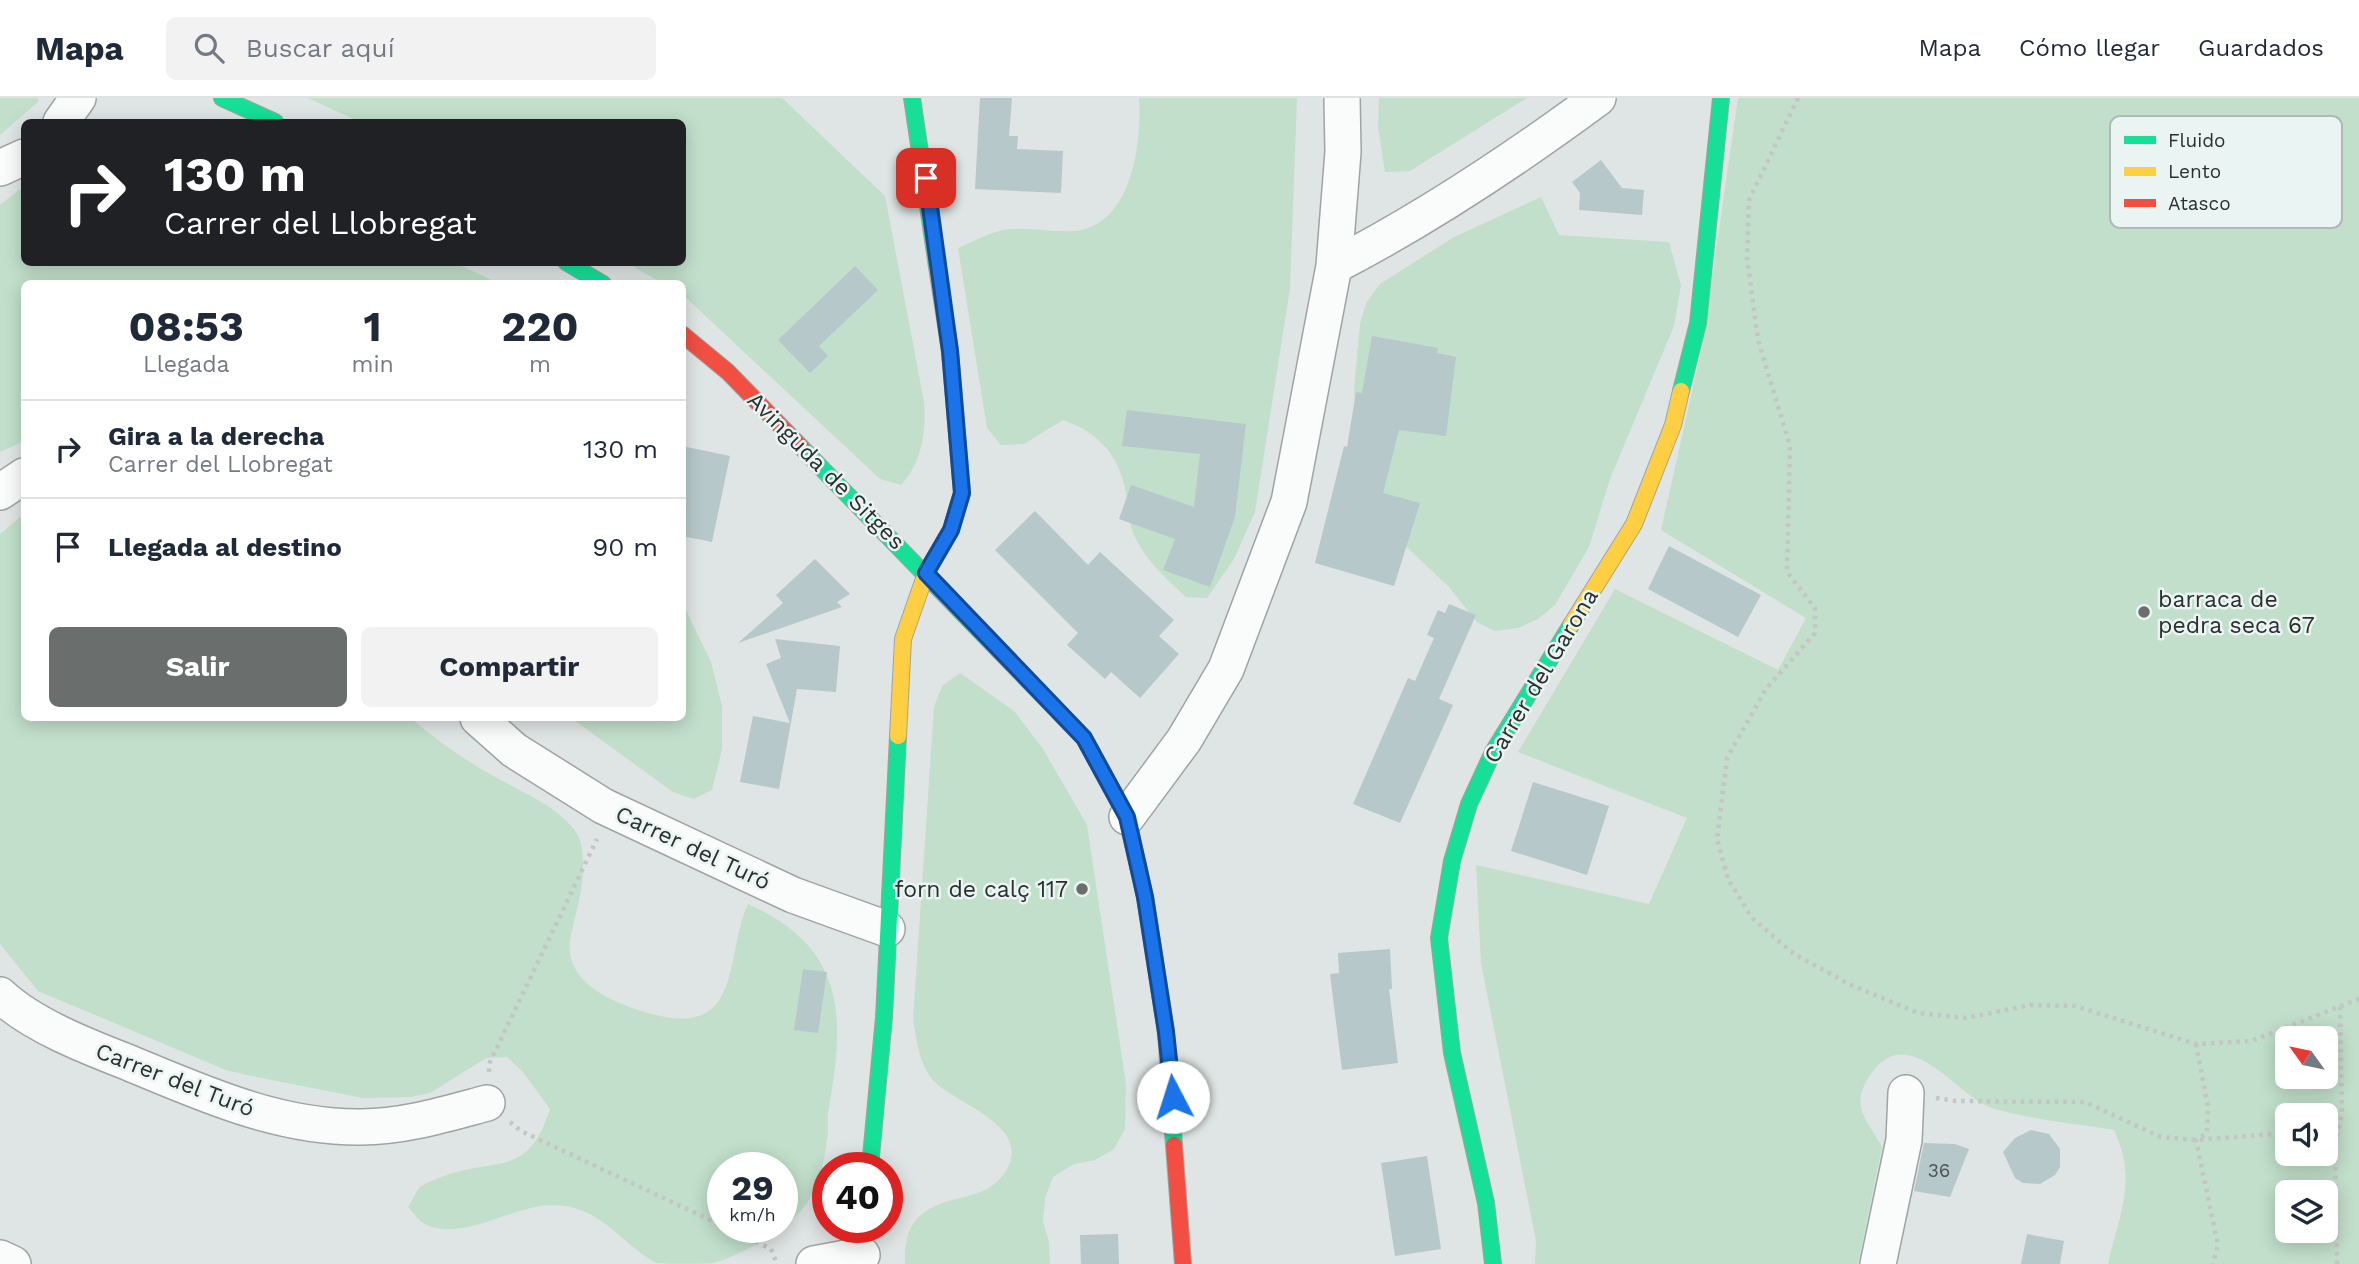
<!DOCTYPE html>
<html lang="es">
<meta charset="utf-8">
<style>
body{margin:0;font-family:"Work Sans",sans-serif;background:#f2f2f3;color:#1f2937;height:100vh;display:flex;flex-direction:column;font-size:26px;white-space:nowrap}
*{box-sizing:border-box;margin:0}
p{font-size:23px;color:#747a83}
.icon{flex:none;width:38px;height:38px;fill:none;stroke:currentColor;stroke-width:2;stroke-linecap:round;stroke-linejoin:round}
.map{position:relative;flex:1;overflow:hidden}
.drawer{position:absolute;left:21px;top:182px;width:665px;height:441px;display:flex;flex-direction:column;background:#fff;border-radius:10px;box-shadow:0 4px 18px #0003}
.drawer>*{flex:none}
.banner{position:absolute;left:21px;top:21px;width:665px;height:147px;border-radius:10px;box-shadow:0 4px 18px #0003;background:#202124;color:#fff;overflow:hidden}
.needle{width:46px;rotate:303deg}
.buttons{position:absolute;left:2275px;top:928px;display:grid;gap:14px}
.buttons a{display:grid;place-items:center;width:63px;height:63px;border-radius:10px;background:#fff;box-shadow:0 4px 18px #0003;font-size:35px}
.speed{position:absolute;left:707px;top:1054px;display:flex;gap:14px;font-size:35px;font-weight:700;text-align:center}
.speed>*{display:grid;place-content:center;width:91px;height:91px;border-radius:50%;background:#fff;box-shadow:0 4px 18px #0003;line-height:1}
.speed small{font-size:18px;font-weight:400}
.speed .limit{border:10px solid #d22;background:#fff;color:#111}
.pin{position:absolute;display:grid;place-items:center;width:60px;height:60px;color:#fff;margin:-30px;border-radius:14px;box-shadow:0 4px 10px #0006}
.me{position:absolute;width:77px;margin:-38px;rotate:355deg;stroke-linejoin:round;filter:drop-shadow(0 0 5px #0008)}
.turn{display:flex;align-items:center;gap:24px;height:147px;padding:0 28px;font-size:32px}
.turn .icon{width:91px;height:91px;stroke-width:2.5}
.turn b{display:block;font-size:49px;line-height:60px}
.eta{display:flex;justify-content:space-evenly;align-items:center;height:119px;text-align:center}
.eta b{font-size:42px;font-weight:700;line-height:49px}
.action{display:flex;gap:14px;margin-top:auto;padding:14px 28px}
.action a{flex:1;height:80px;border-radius:10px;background:#6a6f6e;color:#fff;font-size:28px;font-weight:700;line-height:80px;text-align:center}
.action a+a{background:#f2f2f3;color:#1f2937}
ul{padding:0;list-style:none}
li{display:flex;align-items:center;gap:21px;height:98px;padding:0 28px;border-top:2px solid #e0e1e3}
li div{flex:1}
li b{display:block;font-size:26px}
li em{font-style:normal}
header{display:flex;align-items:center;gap:42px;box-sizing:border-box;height:98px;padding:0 35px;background:#fff;border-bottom:2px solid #e0e1e3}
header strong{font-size:33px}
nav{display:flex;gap:38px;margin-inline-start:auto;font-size:24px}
.search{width:490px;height:63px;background:#f2f2f3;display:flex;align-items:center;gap:18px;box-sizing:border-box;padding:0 24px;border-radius:10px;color:#747a83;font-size:26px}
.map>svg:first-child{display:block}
.green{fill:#c1dfca;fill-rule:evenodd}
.building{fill:#b6c8ca}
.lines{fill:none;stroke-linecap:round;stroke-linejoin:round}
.street-casing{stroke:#9fa4a3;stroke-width:38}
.fast-casing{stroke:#9fa4a3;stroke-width:18}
.slow-casing{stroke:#9fa4a3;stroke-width:18}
.jam-casing{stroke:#9fa4a3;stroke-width:18}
.path{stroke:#c4c5c5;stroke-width:4.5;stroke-dasharray:3.5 5;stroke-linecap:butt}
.street{stroke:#fafbfb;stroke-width:35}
.fast{stroke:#16e098;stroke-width:16}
.slow{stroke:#ffcf43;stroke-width:16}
.jam{stroke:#f24e42;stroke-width:16}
.route-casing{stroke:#114b97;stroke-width:18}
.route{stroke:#1a73e8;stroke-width:12}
.poi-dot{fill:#6a6f6e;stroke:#eaf4f3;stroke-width:2.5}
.labels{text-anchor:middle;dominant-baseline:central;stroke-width:5;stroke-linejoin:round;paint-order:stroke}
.number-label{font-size:19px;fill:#4e5555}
.street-label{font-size:23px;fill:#2b2f2e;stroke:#eaf4f3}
.poi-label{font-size:23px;fill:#2b2f2e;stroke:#eaf4f3;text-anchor:start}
.key{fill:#eaf4f3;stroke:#b1b9b8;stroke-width:2}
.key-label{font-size:19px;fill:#2b2f2e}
</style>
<header>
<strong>Mapa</strong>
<div class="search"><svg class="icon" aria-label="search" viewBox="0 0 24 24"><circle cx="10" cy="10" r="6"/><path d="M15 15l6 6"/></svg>Buscar aquí</div>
<nav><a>Mapa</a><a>Cómo llegar</a><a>Guardados</a></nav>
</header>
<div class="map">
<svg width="2359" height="1166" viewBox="0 0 2359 1166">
<rect width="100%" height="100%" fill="#dfe5e4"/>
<path class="green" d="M 0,0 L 37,0 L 39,3 L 0,37 Z
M 308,0 L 782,0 L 885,98 L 924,304 C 926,335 922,364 901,387 L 880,381 L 683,197 L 682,186 L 662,185 L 627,165 L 682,164 L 682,24 L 360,24 Z
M 1139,0 L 1297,0 L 1290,190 L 1255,414 L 1234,461 L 1207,500 L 1186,499 C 1165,479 1143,461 1132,432 C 1128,419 1128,404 1125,390 C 1118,355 1095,333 1063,322 L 1024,346 L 1001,347 L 987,330 L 958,150 C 972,144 989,135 1003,132 C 1026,128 1051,135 1074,133 C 1132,128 1142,45 1139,0 Z
M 1379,0 L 1527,0 L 1410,73 L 1385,74 L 1378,29 Z
M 1738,0 L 2359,0 L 2359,1166 L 2108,1166 C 2119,1116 2138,1083 2114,1032 C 2075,1025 2031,1022 1992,1010 C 1956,998 1909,920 1870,977 C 1849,1009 1867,1021 1882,1049 L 1858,1166 L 1535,1166 L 1536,1143 L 1481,865 L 1476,767 L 1649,806 L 1687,720 L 1518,654 L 1615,491 L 1778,572 L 1806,520 L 1661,432 L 1702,249 ZM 2287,940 L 2326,940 L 2326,978 L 2287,978 ZM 2287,1017 L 2326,1017 L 2326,1055 L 2287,1055 ZM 2287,1094 L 2326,1094 L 2326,1132 L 2287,1132 Z
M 24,88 L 24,164 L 453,164 L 498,185 L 24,186 L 24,343 L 0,354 L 0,107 Z
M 1541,99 L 1559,137 L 1669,144 L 1681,187 L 1674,228 L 1610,381 L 1589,449 L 1555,507 L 1538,521 L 1518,530 L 1495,533 L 1477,524 L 1449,489 L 1395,438 L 1356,314 L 1354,292 L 1360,226 L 1366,205 L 1380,186 L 1454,139 Z
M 24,416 L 24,620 L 411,620 C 437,643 466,663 497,680 C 522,694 554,707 573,730 C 582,741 583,755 583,769 C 583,794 576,813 571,837 C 560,885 616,906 652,916 C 744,941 724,858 748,806 C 848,851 845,920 828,1015 C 827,1023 829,1032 827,1041 C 825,1060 819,1086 809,1102 C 794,1128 742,1157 713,1165 C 706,1166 662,1166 656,1165 C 618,1143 600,1107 552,1107 C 512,1107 461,1146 423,1125 C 418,1122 413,1114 408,1109 C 412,1104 415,1095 419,1090 C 424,1085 437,1081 444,1078 C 499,1058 527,1081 550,1011 L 523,974 L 507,959 L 486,960 L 430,995 L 411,999 L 363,1000 L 247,977 L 226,972 L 38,893 L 0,846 L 0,436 ZM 723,1069 L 782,1069 L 782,1129 L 723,1129 Z
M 683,506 L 711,564 L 722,608 L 722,651 L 712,692 L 693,701 L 673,694 L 571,620 L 682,620 Z
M 960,575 L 1014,613 L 1043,651 L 1087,727 L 1126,986 L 1125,1031 L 1114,1051 L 1095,1062 L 1074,1066 L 1053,1079 L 1045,1100 L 1043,1124 L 1049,1144 L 1050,1166 L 905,1166 C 903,1121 924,1108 964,1099 C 983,1095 997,1088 1007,1071 C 1031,1029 960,1007 937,986 C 919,970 917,943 913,922 L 934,609 L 942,588 Z"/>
<path class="building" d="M 980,0 L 1012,0 L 1009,38 L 1018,38 L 1017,51 L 1063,53 L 1061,95 L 975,91 Z
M 1601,62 L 1622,90 L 1644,92 L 1642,117 L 1579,112 L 1580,95 L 1572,84 Z
M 855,168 L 878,192 L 819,248 L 828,258 L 810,275 L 778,242 Z
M 1372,238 L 1438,250 L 1437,255 L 1456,259 L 1446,338 L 1399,332 L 1383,395 L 1420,405 L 1394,488 L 1315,465 L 1344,348 L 1347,349 L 1356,294 L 1362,295 Z
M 1127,312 L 1246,326 L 1235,419 L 1210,489 L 1163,472 L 1175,441 L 1119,421 L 1131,387 L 1194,409 L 1200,356 L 1122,348 Z
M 682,348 L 730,358 L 712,444 L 682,438 Z
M 1035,413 L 1088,467 L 1100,454 L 1174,522 L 1159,538 L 1179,556 L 1140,600 L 1111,574 L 1105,581 L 1067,547 L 1078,535 L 995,452 Z
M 1669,448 L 1761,497 L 1738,539 L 1648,491 Z
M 815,461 L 850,496 L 837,504 L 842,509 L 738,545 L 783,505 L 776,497 Z
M 1449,506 L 1476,517 L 1439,601 L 1453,607 L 1400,725 L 1353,706 L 1408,580 L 1415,583 L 1434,540 L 1427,537 L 1438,512 L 1445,515 Z
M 775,541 L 840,548 L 836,594 L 797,591 L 779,691 L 740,684 L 753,618 L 790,625 L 766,566 L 781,560 Z
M 1533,684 L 1609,708 L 1587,777 L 1511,753 Z
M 1390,851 L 1392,891 L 1389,891 L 1398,965 L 1342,972 L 1330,876 L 1339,875 L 1338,855 Z
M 803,871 L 827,874 L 818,935 L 794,932 Z
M 2031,1032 L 2049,1036 L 2060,1051 L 2060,1069 L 2055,1077 L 2040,1086 L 2023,1085 L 2015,1080 L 2003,1054 L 2015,1040 Z
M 1924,1045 L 1955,1046 L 1969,1051 L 1950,1099 L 1914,1093 Z
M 1427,1058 L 1441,1151 L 1395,1158 L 1381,1065 Z
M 1118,1136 L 1119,1166 L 1081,1166 L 1080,1137 Z
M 2027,1136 L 2064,1143 L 2060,1166 L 2021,1166 Z"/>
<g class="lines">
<g class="street-casing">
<path id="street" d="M 61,24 L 78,0
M 0,70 L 24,59
M 1334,168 C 1427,120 1514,62 1598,0
M 0,394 L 24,378
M 478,620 L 514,652 L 603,708 L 793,797 L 887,831
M 1127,719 L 1184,642 L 1226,571 L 1289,404 L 1334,168 L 1343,54 L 1342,0
M 0,897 C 32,927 86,948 127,964 C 202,995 278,1030 361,1029 C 404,1029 446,1016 487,1005
M 0,1160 L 13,1166
M 814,1166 L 862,1157
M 1878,1166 L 1904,1042 L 1906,995"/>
</g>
<g class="fast-casing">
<path id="fast" d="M 222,0 L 275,24
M 912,0 L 937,169
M 566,164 L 603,186
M 1681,293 L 1698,225 L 1721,0
M 801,349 L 1084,640 L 1127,719 L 1145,799 L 1166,934 L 1174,1047
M 870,1069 L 884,919 L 898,638
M 1493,1166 L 1486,1105 L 1452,955 L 1439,840 L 1452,763 L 1469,706 L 1493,654 L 1571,527"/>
</g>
<g class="slow-casing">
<path id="slow" d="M 1571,527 L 1634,426 L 1673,327 L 1681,293
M 898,638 L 903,541 L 926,475 L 951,432 L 962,395 L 950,253 L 937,169"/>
</g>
<g class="jam-casing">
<path id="jam" d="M 682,236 L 728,274 L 801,349
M 1174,1047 L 1183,1166"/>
</g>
<path class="path" d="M 1798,0 L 1749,102 L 1747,159 L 1758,242 L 1790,348 L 1787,474 L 1815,510 L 1815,535 L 1766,591 L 1727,660 L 1717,741 L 1728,781 L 1752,820 L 1794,856 L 1851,887 L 1918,915 L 1966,920 L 2030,907 L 2075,908 L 2196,946 L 2251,943 L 2359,901
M 2196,946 L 2208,1009 L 2207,1035 L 2196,1042 L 2218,1147 L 2213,1166
M 489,974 L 490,964 L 597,741
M 1936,1000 L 1955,1003 L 2085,1004 L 2161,1039 L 2196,1042 L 2287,1035
M 510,1024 L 521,1033 L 723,1128
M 2326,1042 L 2335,1044
M 725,1129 L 771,1151 L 777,1166
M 2337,1166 L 2335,1044 L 2342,1017 L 2340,909"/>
<use href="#street" class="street"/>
<use href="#fast" class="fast"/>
<use href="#slow" class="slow"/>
<use href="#jam" class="jam"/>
</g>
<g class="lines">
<g class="route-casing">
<path id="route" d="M 926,80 L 950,253 L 962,395 L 951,432 L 926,475 L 1084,640 L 1127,719 L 1145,799 L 1166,934 L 1173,999"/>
</g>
<use href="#route" class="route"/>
</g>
<g class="poi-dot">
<circle cx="2144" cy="514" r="7"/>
<circle cx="1082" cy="791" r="7"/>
</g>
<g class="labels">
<g class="number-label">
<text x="1939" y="1072">36</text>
</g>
<g class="street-label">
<text transform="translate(826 373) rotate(45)">Avinguda de Sitges</text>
<text transform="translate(1541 578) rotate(-59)">Carrer del Garona</text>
<text transform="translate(693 750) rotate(25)">Carrer del Turó</text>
<text transform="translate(175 982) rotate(21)">Carrer del Turó</text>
</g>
<g class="poi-label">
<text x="2158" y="501">barraca de<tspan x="2158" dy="26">pedra seca 67</tspan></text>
<text x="1068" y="791" text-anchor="end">forn de calç 117</text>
</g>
</g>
<rect x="2110" y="18" width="232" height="112" rx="10" class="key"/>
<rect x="2124" y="38" width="32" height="8" fill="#16e098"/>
<rect x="2124" y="69" width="32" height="9" fill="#ffcf43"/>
<rect x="2124" y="101" width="32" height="8" fill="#f24e42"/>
<g class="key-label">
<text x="2168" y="49">Fluido</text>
<text x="2168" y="80">Lento</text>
<text x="2168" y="112">Atasco</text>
</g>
</svg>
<div class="buttons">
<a><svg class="needle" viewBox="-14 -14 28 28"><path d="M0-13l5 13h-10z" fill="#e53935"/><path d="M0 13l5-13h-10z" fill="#747a83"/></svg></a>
<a><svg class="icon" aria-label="sound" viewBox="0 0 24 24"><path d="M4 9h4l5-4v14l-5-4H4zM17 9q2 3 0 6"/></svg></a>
<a><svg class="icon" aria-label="layers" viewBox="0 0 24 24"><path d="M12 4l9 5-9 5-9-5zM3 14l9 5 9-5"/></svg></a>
</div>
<div class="speed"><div>29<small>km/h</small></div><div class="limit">40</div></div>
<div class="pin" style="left:926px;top:80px;background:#d93025"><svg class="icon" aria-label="arrive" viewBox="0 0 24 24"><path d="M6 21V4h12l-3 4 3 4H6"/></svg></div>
<svg class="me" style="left:1173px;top:999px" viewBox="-20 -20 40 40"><circle r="19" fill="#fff"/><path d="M0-13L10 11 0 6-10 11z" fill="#1a73e8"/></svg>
<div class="banner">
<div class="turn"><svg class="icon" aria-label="right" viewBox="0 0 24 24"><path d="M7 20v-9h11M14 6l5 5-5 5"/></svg><div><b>130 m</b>Carrer del Llobregat</div></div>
</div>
<section class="drawer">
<div class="eta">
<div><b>08:53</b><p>Llegada</p></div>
<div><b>1</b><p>min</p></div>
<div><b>220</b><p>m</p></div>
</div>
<ul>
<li><svg class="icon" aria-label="right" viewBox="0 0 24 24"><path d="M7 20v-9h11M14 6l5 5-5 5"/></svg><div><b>Gira a la derecha</b><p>Carrer del Llobregat</p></div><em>130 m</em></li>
<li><svg class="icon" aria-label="arrive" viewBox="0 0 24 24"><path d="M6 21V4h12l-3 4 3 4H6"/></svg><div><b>Llegada al destino</b></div><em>90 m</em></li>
</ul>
<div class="action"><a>Salir</a><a>Compartir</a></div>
</section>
</div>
